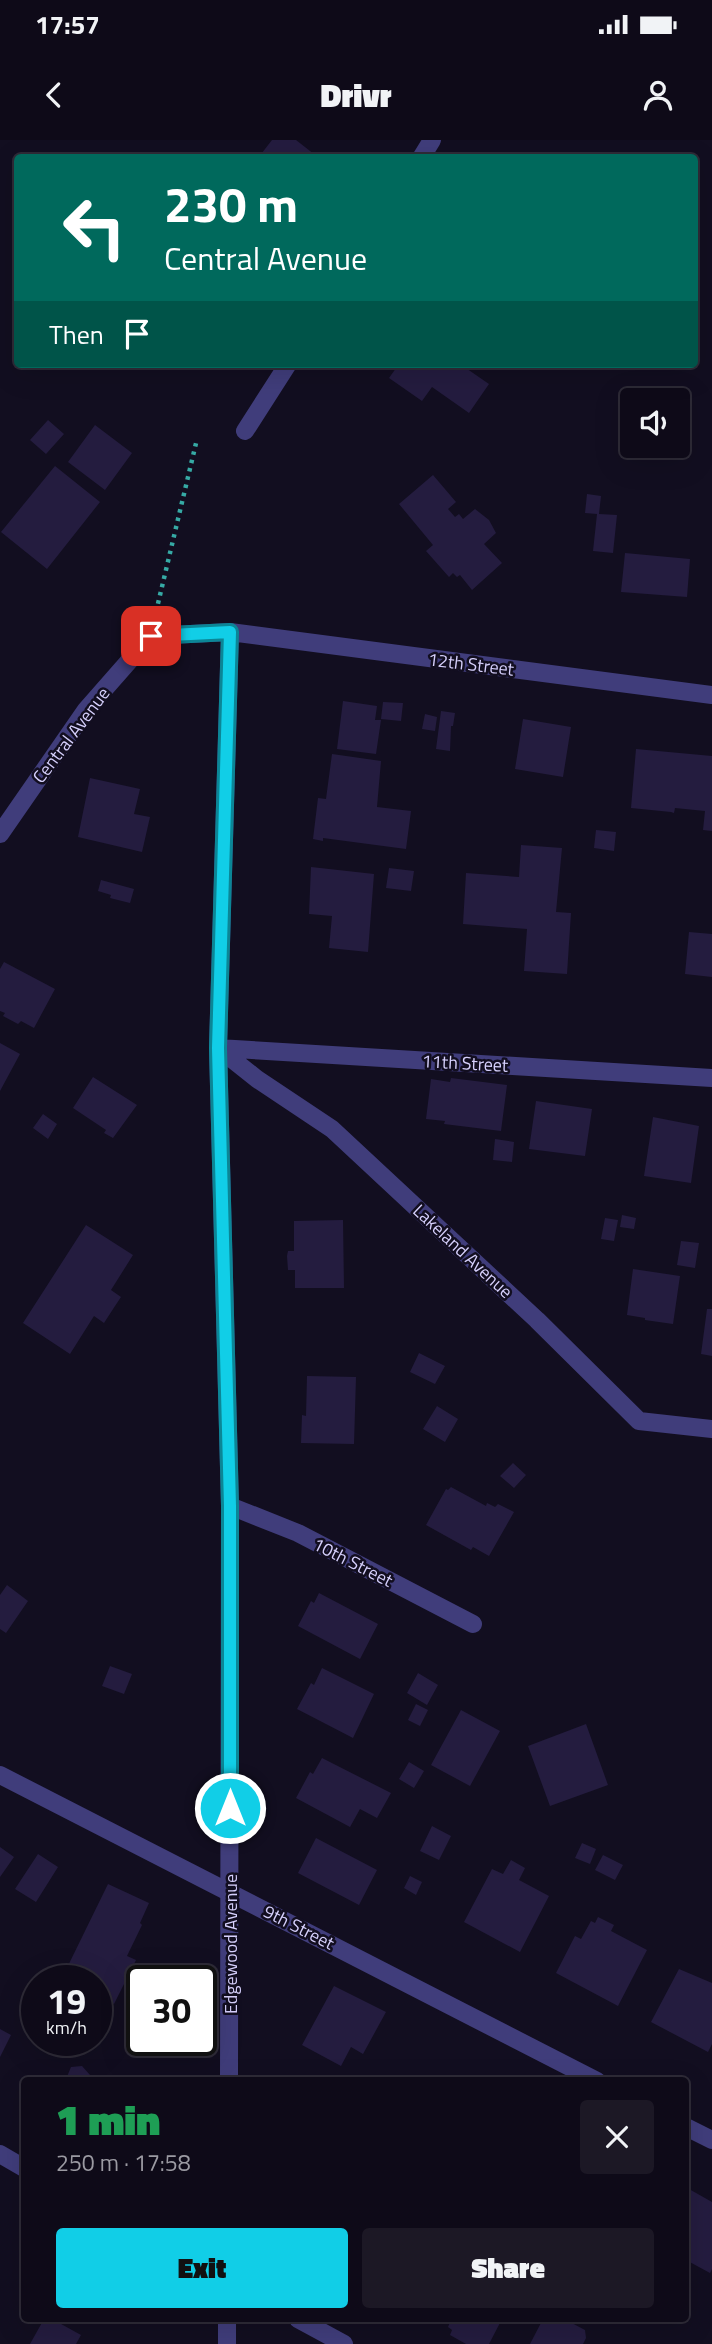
<!DOCTYPE html>
<meta charset="utf-8">
<style>
body{margin:0;font-family:"Titillium Web",sans-serif;background:#1c1825;color:#f1f3f6;height:100vh;display:flex;flex-direction:column;font-size:26px;white-space:nowrap}
*{box-sizing:border-box;margin:0}
p{font-size:23px;color:#9b9aa2}
.icon{flex:none;width:38px;height:38px;fill:none;stroke:currentColor;stroke-width:2;stroke-linecap:round;stroke-linejoin:round}
.map{position:relative;flex:1;overflow:hidden}
.panel{position:absolute;left:21px;top:1937px;width:668px;height:245px;display:flex;flex-direction:column;background:#0e0a18;border-radius:7px;box-shadow:0 7px 28px #0002,0 0 0 2px #2e2b37}
.panel>*{flex:none}
.top-card{position:absolute;left:14px;top:14px;width:684px;height:214px;border-radius:7px;box-shadow:0 7px 28px #0002,0 0 0 2px #2e2b37;background:#00695c;color:#fff;overflow:hidden}
.controls{position:absolute;left:620px;top:248px;display:grid;gap:14px}
.controls a{display:grid;place-items:center;width:70px;height:70px;border-radius:7px;background:#0e0a18;box-shadow:0 7px 28px #0002,0 0 0 2px #2e2b37;font-size:35px}
.speed{position:absolute;left:21px;top:1825px;display:flex;gap:14px;font-size:35px;font-weight:700;text-align:center}
.speed>*{display:grid;place-content:center;width:91px;height:91px;border-radius:50%;background:#0e0a18;box-shadow:0 7px 28px #0002,0 0 0 2px #2e2b37;line-height:1}
.speed small{font-size:18px;font-weight:400}
.speed .limit{border:4px solid #111;border-radius:10px;background:#fff;color:#111}
.pin{position:absolute;display:grid;place-items:center;width:60px;height:60px;color:#fff;margin:-30px;border-radius:14px;box-shadow:0 4px 10px #0006}
.me{position:absolute;width:77px;margin:-38px;rotate:0deg;stroke-linejoin:round;filter:drop-shadow(0 0 5px #0008)}
.turn{display:flex;align-items:center;gap:24px;height:147px;padding:0 35px;font-size:32px}
.turn .icon{width:91px;height:91px;stroke-width:2.5}
.turn b{display:block;font-size:49px;line-height:60px}
.then{display:flex;align-items:center;height:66px;padding:0 35px;background:#0003;gap:14px;font-size:26px}
.round{display:grid;place-items:center;flex:none;width:74px;height:74px;border-radius:7px;background:#1c1825}
.summary{display:flex;align-items:center;justify-content:space-between;height:119px;padding:0 35px}
h1{font-size:42px;font-weight:800;line-height:52px;color:#1e9e55}
.primary-button{display:flex;gap:14px;margin-top:auto;padding:14px 35px}
.primary-button a{flex:1;height:80px;border-radius:7px;background:#11cee7;color:#111;font-size:28px;font-weight:800;line-height:80px;text-align:center}
.primary-button a+a{background:#1c1825;color:#f1f3f6}
.status{display:flex;justify-content:space-between;align-items:center;height:49px;padding:0 35px;background:#0e0a18;direction:ltr}
.status svg{height:19px;fill:currentColor}
header{display:flex;justify-content:space-between;align-items:center;height:91px;padding:0 35px;background:#0e0a18;font-size:32px;font-weight:800}
.map>svg:first-child{display:block}
.building{fill:#241c3f}
.lines{fill:none;stroke-linecap:round;stroke-linejoin:round}
.path{stroke:#36aaa5;stroke-width:4.5;stroke-dasharray:3.5 5;stroke-linecap:butt}
.minor{stroke:#403d7b;stroke-width:18}
.route-casing{stroke:#0b8696;stroke-width:18}
.route{stroke:#11cee7;stroke-width:12}
.labels{text-anchor:middle;dominant-baseline:central;stroke-width:5;stroke-linejoin:round;paint-order:stroke}
.street-label{font-size:18px;fill:#d6d0fc;stroke:#120e20}
</style>
<div class="status"><b>17:57</b><svg viewBox="0 0 49 12"><path d="M0 12V9h3v3zM5 12V6h3v6zM10 12V3h3v9zM15 12V0h3v12zM26 1h20v11H26zM47 4h2v5h-2z"/></svg></div>
<header><svg class="icon" aria-label="back" viewBox="0 0 24 24"><path d="M15 5l-7 7 7 7"/></svg>Drivr<svg class="icon" aria-label="person" viewBox="0 0 24 24"><circle cx="12" cy="8" r="4"/><path d="M4 21q1-7 8-7t8 7"/></svg></header>
<div class="map">
<svg width="712" height="2204" viewBox="0 0 712 2204">
<rect width="100%" height="100%" fill="#120e20"/>
<path class="building" d="M 272,0 L 296,0 L 319,18 L 258,18 Z
M 399,224 L 460,224 L 489,244 L 469,273 L 432,247 L 422,261 L 389,238 Z
M 48,280 L 64,294 L 46,314 L 30,300 Z
M 95,285 L 132,313 L 105,350 L 68,322 Z
M 55,326 L 100,362 L 47,429 L 1,392 Z
M 433,335 L 456,362 L 448,369 L 455,377 L 459,374 L 463,379 L 475,369 L 489,380 L 496,393 L 484,404 L 502,423 L 472,450 L 460,435 L 457,437 L 453,433 L 449,437 L 426,411 L 433,405 L 399,364 Z
M 587,354 L 601,356 L 599,374 L 617,375 L 613,413 L 593,411 L 597,374 L 585,373 Z
M 625,413 L 690,419 L 687,457 L 621,452 Z
M 343,561 L 377,566 L 375,580 L 381,580 L 376,614 L 337,609 Z
M 383,562 L 403,563 L 401,581 L 381,579 Z
M 441,571 L 455,573 L 453,586 L 451,586 L 450,611 L 436,609 Z
M 425,574 L 437,577 L 435,591 L 422,589 Z
M 523,579 L 571,587 L 563,637 L 515,629 Z
M 636,609 L 712,616 L 712,691 L 703,690 L 705,671 L 675,668 L 674,673 L 671,672 L 631,668 Z
M 332,614 L 381,621 L 377,667 L 411,671 L 406,709 L 323,698 L 323,701 L 313,699 L 318,658 L 326,659 Z
M 90,638 L 140,649 L 134,674 L 150,677 L 142,712 L 78,697 Z
M 596,690 L 616,692 L 614,711 L 594,708 Z
M 521,705 L 562,708 L 556,772 L 571,773 L 567,834 L 524,831 L 527,789 L 463,784 L 466,733 L 519,737 Z
M 311,727 L 374,734 L 368,812 L 329,808 L 332,776 L 309,774 Z
M 389,728 L 414,731 L 411,751 L 386,748 Z
M 101,740 L 134,749 L 130,763 L 110,758 L 111,755 L 98,751 Z
M 689,792 L 712,794 L 712,837 L 685,834 Z
M 4,822 L 55,849 L 34,888 L 21,881 L 18,884 L 3,876 L 5,873 L 0,871 L 0,829 Z
M 0,903 L 20,914 L 0,951 Z
M 93,937 L 137,965 L 113,998 L 104,993 L 106,990 L 73,968 Z
M 451,938 L 507,945 L 501,991 L 444,984 L 445,981 L 426,979 L 431,939 L 450,942 Z
M 536,961 L 592,969 L 585,1016 L 529,1009 Z
M 43,974 L 57,984 L 48,999 L 33,988 Z
M 653,977 L 699,986 L 691,1043 L 644,1036 Z
M 495,999 L 514,1002 L 512,1022 L 493,1020 Z
M 622,1075 L 636,1078 L 634,1089 L 620,1087 Z
M 605,1078 L 618,1080 L 614,1101 L 601,1099 Z
M 343,1080 L 344,1148 L 295,1148 L 295,1130 L 288,1130 L 287,1116 L 288,1111 L 294,1111 L 294,1081 Z
M 86,1085 L 133,1115 L 111,1150 L 121,1157 L 115,1166 L 104,1183 L 94,1176 L 70,1214 L 23,1183 Z
M 681,1101 L 699,1103 L 695,1128 L 677,1125 Z
M 633,1129 L 680,1136 L 673,1184 L 645,1180 L 645,1178 L 627,1175 Z
M 707,1169 L 712,1169 L 712,1216 L 701,1214 Z
M 419,1213 L 445,1226 L 435,1244 L 410,1232 Z
M 307,1236 L 356,1237 L 354,1304 L 301,1303 L 302,1275 L 306,1276 Z
M 437,1266 L 458,1279 L 445,1302 L 423,1289 Z
M 513,1323 L 526,1335 L 514,1348 L 500,1336 Z
M 451,1347 L 486,1366 L 487,1363 L 495,1367 L 498,1364 L 514,1372 L 489,1416 L 473,1407 L 471,1410 L 426,1385 L 446,1349 L 448,1350 Z
M 7,1445 L 28,1461 L 6,1493 L 0,1489 L 0,1455 Z
M 319,1453 L 378,1484 L 360,1519 L 298,1486 L 311,1461 L 314,1463 Z
M 110,1526 L 132,1534 L 124,1554 L 102,1546 Z
M 322,1528 L 374,1554 L 353,1598 L 297,1569 L 311,1543 L 314,1545 Z
M 418,1533 L 438,1545 L 427,1565 L 407,1553 Z
M 416,1564 L 428,1570 L 420,1586 L 408,1580 Z
M 461,1570 L 500,1591 L 470,1646 L 431,1625 Z
M 586,1584 L 608,1645 L 550,1666 L 528,1606 Z
M 322,1618 L 391,1653 L 377,1678 L 360,1669 L 350,1687 L 296,1658 L 310,1632 L 313,1634 Z
M 409,1622 L 424,1631 L 414,1648 L 399,1639 Z
M 432,1686 L 451,1696 L 439,1720 L 420,1711 Z
M 316,1698 L 377,1730 L 359,1765 L 298,1733 Z
M 582,1703 L 596,1709 L 590,1724 L 575,1718 Z
M 0,1707 L 14,1717 L 0,1737 Z
M 38,1714 L 58,1727 L 36,1762 L 15,1749 Z
M 603,1715 L 623,1725 L 615,1740 L 595,1730 Z
M 511,1720 L 525,1728 L 519,1740 L 549,1756 L 520,1812 L 464,1782 L 492,1729 L 503,1734 Z
M 410,1736 L 422,1742 L 416,1755 L 404,1748 Z
M 108,1744 L 149,1763 L 140,1783 L 142,1785 L 127,1816 L 136,1820 L 114,1864 L 96,1855 L 96,1841 L 68,1841 L 62,1838 Z
M 598,1777 L 614,1785 L 611,1791 L 647,1810 L 618,1866 L 556,1833 L 575,1796 L 581,1799 L 591,1781 L 595,1783 Z
M 679,1829 L 712,1843 L 712,1904 L 708,1912 L 651,1882 Z
M 334,1846 L 386,1872 L 363,1914 L 351,1907 L 341,1926 L 302,1905 Z
M 0,1889 L 11,1895 L 0,1917 Z
M 82,1926 L 90,1935 L 87,1941 L 68,1941 L 66,1939 L 71,1927 Z
M 689,2049 L 712,2062 L 712,2129 L 710,2133 L 686,2120 L 686,2055 Z
M 44,2179 L 52,2179 L 81,2195 L 76,2204 L 30,2204 Z
M 455,2179 L 502,2179 L 489,2204 L 466,2204 L 450,2195 L 452,2190 L 448,2187 L 451,2180 Z
M 543,2179 L 564,2179 L 585,2190 L 586,2198 L 583,2204 L 530,2204 Z"/>
<g class="lines">
<path class="path" d="M 156,472 L 197,299"/>
<path class="minor" d="M 421,18 L 432,0
M 245,291 L 288,224
M 0,694 L 86,570 L 151,496 L 230,492 L 712,555
M 218,908 L 257,939 L 332,989 L 537,1180 L 639,1281 L 712,1289
M 218,908 L 712,938
M 230,1366 L 298,1393 L 473,1484
M 0,1635 L 597,1941
M 229,1941 L 230,1366 L 218,908 L 230,492
M 686,1987 L 712,2000
M 0,2014 L 24,2028
M 298,2179 L 344,2204
M 227,2204 L 227,2179"/>
</g>
<g class="lines">
<g class="route-casing">
<path id="route" d="M 151,496 L 230,492 L 218,908 L 230,1366 L 230,1668"/>
</g>
<use href="#route" class="route"/>
</g>
<g class="labels">
<g class="street-label">
<text transform="translate(471 524) rotate(7)">12th Street</text>
<text transform="translate(71 595) rotate(-53)">Central Avenue</text>
<text transform="translate(465 923) rotate(3)">11th Street</text>
<text transform="translate(463 1111) rotate(43)">Lakeland Avenue</text>
<text transform="translate(353 1422) rotate(27)">10th Street</text>
<text transform="translate(299 1787) rotate(27)">9th Street</text>
<text transform="translate(230 1804) rotate(-90)">Edgewood Avenue</text>
</g>
</g>
</svg>
<div class="controls">
<a><svg class="icon" aria-label="sound" viewBox="0 0 24 24"><path d="M4 9h4l5-4v14l-5-4H4zM17 9q2 3 0 6"/></svg></a>
</div>
<div class="speed"><div>19<small>km/h</small></div><div class="limit">30</div></div>
<div class="pin" style="left:151px;top:496px;background:#d93025"><svg class="icon" aria-label="arrive" viewBox="0 0 24 24"><path d="M6 21V4h12l-3 4 3 4H6"/></svg></div>
<svg class="me" style="left:230px;top:1668px" viewBox="-20 -20 40 40"><circle r="17" fill="#11cee7" stroke="#fff" stroke-width="3"/><path d="M0-11L8 9 0 5-8 9z" fill="#fff"/></svg>
<div class="top-card">
<div class="turn"><svg class="icon" aria-label="left" viewBox="0 0 24 24"><path d="M17 20v-9H6M10 6l-5 5 5 5"/></svg><div><b>230 m</b>Central Avenue</div></div>
<div class="then">Then<svg class="icon" aria-label="arrive" viewBox="0 0 24 24"><path d="M6 21V4h12l-3 4 3 4H6"/></svg></div>
</div>
<section class="panel">
<div class="summary"><div><h1>1 min</h1><p>250 m · 17:58</p></div><a class="round"><svg class="icon" aria-label="close" viewBox="0 0 24 24"><path d="M6 6l12 12M18 6L6 18"/></svg></a></div>
<div class="primary-button"><a>Exit</a><a>Share</a></div>
</section>
</div>
